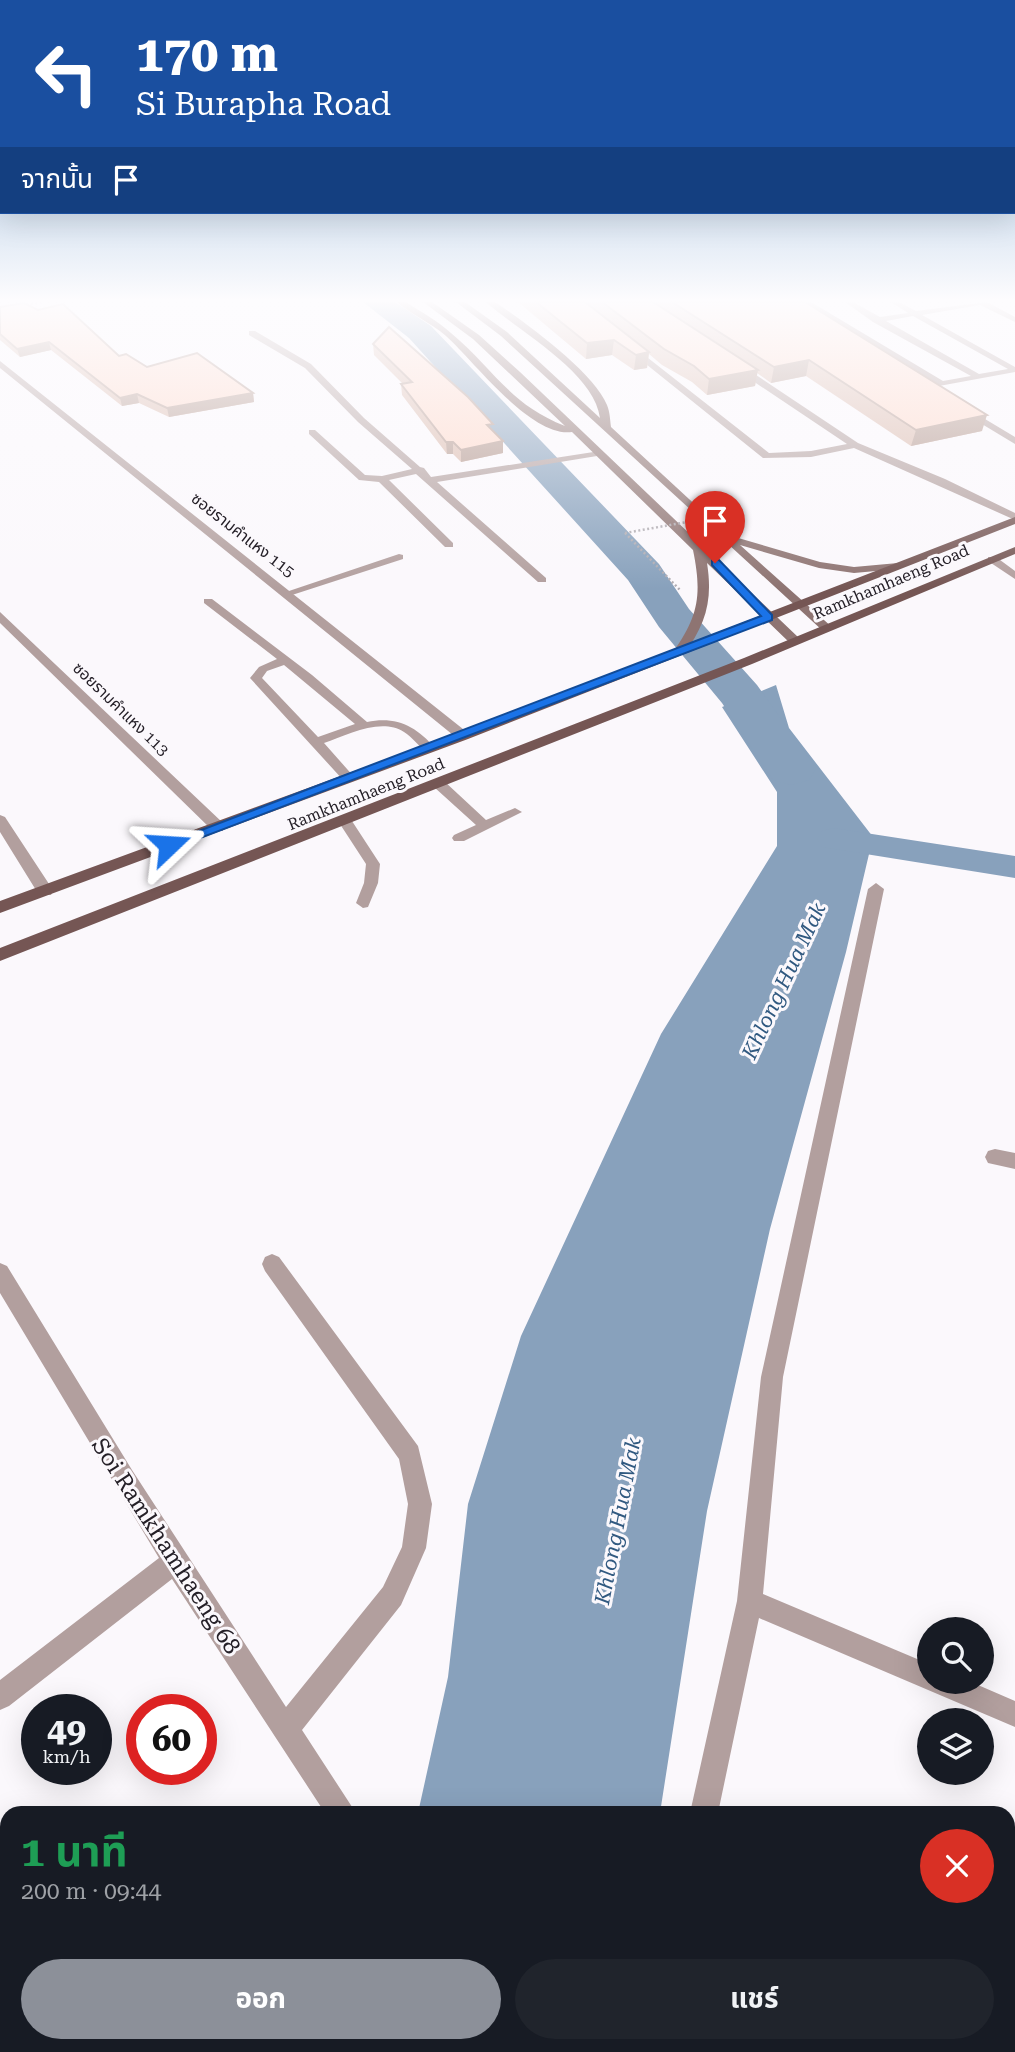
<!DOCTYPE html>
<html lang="th">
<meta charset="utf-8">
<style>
body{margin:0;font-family:"Roboto Serif","Noto Sans Thai",serif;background:#20242c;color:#f1f3f6;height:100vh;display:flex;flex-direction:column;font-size:26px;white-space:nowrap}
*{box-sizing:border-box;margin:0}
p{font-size:23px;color:#9ea1a6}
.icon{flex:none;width:38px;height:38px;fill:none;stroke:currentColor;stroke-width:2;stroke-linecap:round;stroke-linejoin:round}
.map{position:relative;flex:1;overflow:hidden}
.panel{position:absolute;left:0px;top:1806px;width:1015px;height:247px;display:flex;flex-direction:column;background:#171b24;border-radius:21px 21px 0 0;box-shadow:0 7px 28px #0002}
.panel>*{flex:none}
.banner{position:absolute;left:0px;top:0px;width:1015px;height:214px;box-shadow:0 7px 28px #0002;background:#1a4fa0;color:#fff;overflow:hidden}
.fabs{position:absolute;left:917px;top:1617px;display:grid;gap:14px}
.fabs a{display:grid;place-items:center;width:77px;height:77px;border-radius:50%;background:#171b24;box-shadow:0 7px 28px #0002;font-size:35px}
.speed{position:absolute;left:21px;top:1694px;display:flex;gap:14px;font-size:35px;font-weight:700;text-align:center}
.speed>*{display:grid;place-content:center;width:91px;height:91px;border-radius:50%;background:#171b24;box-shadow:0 7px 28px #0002;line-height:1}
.speed small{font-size:18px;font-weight:400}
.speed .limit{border:10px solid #d22;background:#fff;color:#111}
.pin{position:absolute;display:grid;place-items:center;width:60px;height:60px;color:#fff;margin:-72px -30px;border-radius:50% 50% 50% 0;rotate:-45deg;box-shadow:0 0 7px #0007}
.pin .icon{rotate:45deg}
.me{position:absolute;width:77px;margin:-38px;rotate:70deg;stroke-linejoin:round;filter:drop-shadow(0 0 5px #0008)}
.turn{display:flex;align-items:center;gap:24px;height:147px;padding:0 21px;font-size:32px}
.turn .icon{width:91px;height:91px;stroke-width:2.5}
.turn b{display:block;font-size:49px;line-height:60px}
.then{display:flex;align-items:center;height:66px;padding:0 21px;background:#0003;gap:14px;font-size:26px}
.round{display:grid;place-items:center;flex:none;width:74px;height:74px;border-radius:37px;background:#20242c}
.summary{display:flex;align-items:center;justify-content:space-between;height:119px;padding:0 21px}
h1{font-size:42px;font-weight:700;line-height:52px;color:#1e9e55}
.action{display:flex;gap:14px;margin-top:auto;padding:14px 21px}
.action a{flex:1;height:80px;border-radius:42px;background:#8c9099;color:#fff;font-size:28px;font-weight:700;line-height:80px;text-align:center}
.action a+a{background:#20242c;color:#f1f3f6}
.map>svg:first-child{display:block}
.water{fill:#88a1bc}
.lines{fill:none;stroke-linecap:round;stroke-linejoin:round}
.canal{fill:#88a1bc;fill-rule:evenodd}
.river{fill:#88a1bc;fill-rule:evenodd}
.path{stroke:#b0acb2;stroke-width:2.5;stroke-dasharray:2 2.5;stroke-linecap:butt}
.lane{fill:#b29f9e;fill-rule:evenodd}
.street{fill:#b29f9e;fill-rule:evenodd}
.secondary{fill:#8e7472;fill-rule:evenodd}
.primary{fill:#755654;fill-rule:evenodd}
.path-bridge{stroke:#b0acb2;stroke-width:2.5;stroke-dasharray:2 2.5;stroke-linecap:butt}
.wall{fill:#dab9ac}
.shaded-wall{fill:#b2968c}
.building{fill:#fed7c8;stroke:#b2968c;stroke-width:2}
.route{fill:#1a73e8;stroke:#114b97;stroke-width:2}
.labels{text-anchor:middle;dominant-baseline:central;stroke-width:6;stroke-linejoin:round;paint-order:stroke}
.far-street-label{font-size:16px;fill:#252028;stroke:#fbf8fc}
.water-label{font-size:21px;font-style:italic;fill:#315980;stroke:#fbf8fc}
.near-street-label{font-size:23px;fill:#252028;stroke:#fbf8fc}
</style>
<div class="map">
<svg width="1015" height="2052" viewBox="0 0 1015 2052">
<rect width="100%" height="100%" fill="#fbf8fc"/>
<path class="water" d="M 776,685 L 789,728 L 873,837 L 846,952 L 770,1229 L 707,1511 L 660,1813 L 418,1813 L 448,1677 L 468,1504 L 521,1336 L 661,1034 L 777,846 L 777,792 L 722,707 Z
M 346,2046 L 621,2046 L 620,2052 L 344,2052 Z"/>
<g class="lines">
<path class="canal" d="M 833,828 L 1015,856 L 1015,878 L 822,847 L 817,839 L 822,831 Z"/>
<path class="river" d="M 363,302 L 395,302 L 431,326 L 659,564 L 689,609 L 757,685 L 809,758 L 816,769 L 809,780 L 791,785 L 773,780 L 722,703 L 659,627 L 628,580 L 409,338 Z"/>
<path class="path" d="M 22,306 L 42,302
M 625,533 L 680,590"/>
<path class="lane" d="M 803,302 L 811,302 L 943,381 L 971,376 L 873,322 L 845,302 L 853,302 L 880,317 L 908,313 L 891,302 L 899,302 L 916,311 L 987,302 L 1015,317 L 1015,322 L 980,305 L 922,315 L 1015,367 L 1015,372 L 939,386 ZM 913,316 L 1008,369 L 979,374 L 886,321 Z
M 249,331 L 255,331 L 311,364 L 364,418 L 420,467 L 424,468 L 431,477 L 600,451 L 601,453 L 597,456 L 437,482 L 546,578 L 546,582 L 538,582 L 416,474 L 389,480 L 453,543 L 453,547 L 445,547 L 379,482 L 359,480 L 309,434 L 309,430 L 315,430 L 365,475 L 382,476 L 412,469 L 358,422 L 305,368 L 249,335 Z
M 399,554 L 403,555 L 403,559 L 292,595 L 283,593 Z
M 204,599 L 212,599 L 312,675 L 367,722 C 396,716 416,726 435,748 L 429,752 L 425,751 C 418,745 412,737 404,732 C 381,717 347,735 324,743 L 355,778 L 354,781 L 344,781 L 250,678 L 259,667 L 277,659 L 204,603 ZM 284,665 L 355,724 L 318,737 L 262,678 L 267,671 Z
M 439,780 L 444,781 L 486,820 L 515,808 L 522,812 L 464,841 L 454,841 L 452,838 L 454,835 L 476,825 L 434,787 L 433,784 Z
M 345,817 L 350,818 L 380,864 L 378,883 L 368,907 L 363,908 L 356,903 L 364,883 L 366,864 L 338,821 Z"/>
<path class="street" d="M 629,343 L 769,453 L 811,451 L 847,444 L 735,369 L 735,365 L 741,365 L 858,443 L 945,479 L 1015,513 L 1015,520 L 854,448 L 811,457 L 763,458 L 626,348 Z
M 0,361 L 468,733 L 468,739 L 458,739 L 0,368 Z
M 965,407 L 1015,437 L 1015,444 L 962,412 L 962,408 Z
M 988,557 L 996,557 L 1015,571 L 1015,579 L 988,561 Z
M 0,612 L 223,823 L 223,831 L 213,831 L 0,623 Z
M 0,815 L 5,817 L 51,887 L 53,891 L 51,895 L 39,895 L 0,832 Z
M 876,883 L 884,889 L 783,1377 L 763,1594 L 929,1664 L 929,1682 L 971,1682 L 1015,1701 L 1015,1727 L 759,1618 L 718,1813 L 690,1813 L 737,1601 L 761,1377 L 868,889 Z
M 995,1149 L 1015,1153 L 1015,1169 L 988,1163 L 985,1157 L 988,1151 Z
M 272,1254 L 279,1257 L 418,1446 L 432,1504 L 426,1548 L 401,1605 L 302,1730 L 356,1813 L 325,1813 L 172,1579 L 9,1706 L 0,1710 L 0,1680 L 159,1558 L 0,1293 L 0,1263 L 7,1266 L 132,1470 L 286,1707 L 383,1587 L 402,1547 L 408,1504 L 399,1459 L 265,1271 L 262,1264 L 265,1257 Z
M 517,2046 L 551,2046 L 554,2052 L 520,2052 Z
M 649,2046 L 680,2046 L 679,2052 L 647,2052 Z"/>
<path class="secondary" d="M 397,302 L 406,302 C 421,312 438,321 451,333 C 494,369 509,404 565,426 L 473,339 L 423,302 L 432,302 L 479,335 L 520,372 L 799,638 L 799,644 L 791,644 L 707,563 C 713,600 706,625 683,655 L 675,655 L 673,652 C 699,616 702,594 693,550 L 572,432 C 531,438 474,361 446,336 C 431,323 412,315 397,302 Z
M 456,302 L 465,302 L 507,332 L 600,418 C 594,372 518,331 486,302 L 495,302 C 525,322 594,372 607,405 C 610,412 610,420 611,427 L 728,535 L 820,562 L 854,567 L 898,563 L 904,566 L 898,569 L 854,573 L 819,568 L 740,545 L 833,628 L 823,631 L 501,336 Z"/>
<path class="primary" d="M 1015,517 L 1015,524 L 468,739 L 0,913 L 0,901 L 458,733 Z
M 1015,547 L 1015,554 L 752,664 L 0,961 L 0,948 L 744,658 Z"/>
<path class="path-bridge" d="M 625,533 L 715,517"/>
</g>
<path class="wall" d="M 518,302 L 805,302 L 982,431 L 911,446 L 806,376 L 771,383 L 757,373 L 755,386 L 707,395 L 692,382 L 662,365 L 649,354 L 647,368 L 634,370 L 612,355 L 586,359 Z
M 0,307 L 147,367 L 253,393 L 254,402 L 169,417 L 139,403 L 122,406 L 51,350 L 20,357 L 0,340 Z
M 373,344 L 493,431 L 503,441 L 503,453 L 461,462 L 453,454 L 447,454 L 402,395 L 401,384 L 402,383 L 374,355 Z"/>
<path class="shaded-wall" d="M 614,340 L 612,355 L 586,359 L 587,343 Z
M 49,342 L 51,350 L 20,357 L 17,349 Z
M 649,352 L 647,368 L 634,370 L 636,355 Z
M 809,360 L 806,376 L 771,383 L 774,367 Z
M 758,370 L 755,386 L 707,395 L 709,379 Z
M 253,393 L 254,402 L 169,417 L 167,408 Z
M 137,394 L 139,403 L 122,406 L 120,398 Z
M 987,415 L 982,431 L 911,446 L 916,430 Z
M 503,441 L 503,453 L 461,462 L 461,450 Z
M 446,442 L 453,442 L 453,454 L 447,454 Z"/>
<path class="building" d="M 536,302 L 585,302 L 649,352 L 636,355 L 614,340 L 587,343 Z
M 602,302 L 653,302 L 758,370 L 709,379 L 694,366 L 664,349 Z
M 672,302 L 805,302 L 987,415 L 916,430 L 809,360 L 774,367 Z
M 24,303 L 38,310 L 63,304 L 119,356 L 126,354 L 147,367 L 197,353 L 253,393 L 167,408 L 137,394 L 120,398 L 49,342 L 17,349 L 0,334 L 0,307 Z
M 389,327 L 468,397 L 493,424 L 487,425 L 503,441 L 461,450 L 453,442 L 446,442 L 401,384 L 412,382 L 373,344 Z"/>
<linearGradient id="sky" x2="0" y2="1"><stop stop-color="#81acd6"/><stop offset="0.51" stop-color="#fdfcfe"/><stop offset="1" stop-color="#fdfcfe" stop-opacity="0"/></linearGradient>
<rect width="1015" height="589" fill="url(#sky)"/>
<path class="route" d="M 712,560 L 719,560 L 772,615 L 772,620 L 174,848 L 164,848 L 162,845 L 761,616 L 712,565 Z"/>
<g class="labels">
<g class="far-street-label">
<text transform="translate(243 535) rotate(38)">ซอยรามคำแหง 115</text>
<text transform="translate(891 582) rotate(-23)">Ramkhamhaeng Road</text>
<text transform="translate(121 709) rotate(44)">ซอยรามคำแหง 113</text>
<text transform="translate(366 794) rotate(-22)">Ramkhamhaeng Road</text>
</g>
<g class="water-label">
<text transform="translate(784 981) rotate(-65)">Khlong Hua Mak</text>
<text transform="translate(618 1521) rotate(-79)">Khlong Hua Mak</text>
</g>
<g class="near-street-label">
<text transform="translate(166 1546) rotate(57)">Soi Ramkhamhaeng 68</text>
</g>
</g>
</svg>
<div class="fabs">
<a><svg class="icon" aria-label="search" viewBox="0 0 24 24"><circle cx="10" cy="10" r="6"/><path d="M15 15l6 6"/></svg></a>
<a><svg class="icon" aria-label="layers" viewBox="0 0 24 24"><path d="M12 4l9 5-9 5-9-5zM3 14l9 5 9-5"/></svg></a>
</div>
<div class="speed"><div>49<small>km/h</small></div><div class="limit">60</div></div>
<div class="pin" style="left:715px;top:563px;background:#d93025"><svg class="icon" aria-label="arrive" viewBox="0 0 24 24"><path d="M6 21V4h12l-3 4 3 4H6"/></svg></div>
<svg class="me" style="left:169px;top:845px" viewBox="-20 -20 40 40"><path d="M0-17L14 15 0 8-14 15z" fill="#1a73e8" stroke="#fff" stroke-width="4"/></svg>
<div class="banner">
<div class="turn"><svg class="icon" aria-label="left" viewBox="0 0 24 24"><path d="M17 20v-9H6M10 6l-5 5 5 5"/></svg><div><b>170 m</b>Si Burapha Road</div></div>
<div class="then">จากนั้น<svg class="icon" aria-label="arrive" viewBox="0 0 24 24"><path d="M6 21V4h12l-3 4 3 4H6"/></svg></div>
</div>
<section class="panel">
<div class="summary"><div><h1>1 นาที</h1><p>200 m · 09:44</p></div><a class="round" style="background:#d93025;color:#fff"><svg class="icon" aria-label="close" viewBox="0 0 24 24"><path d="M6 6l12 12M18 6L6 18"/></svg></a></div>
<div class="action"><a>ออก</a><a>แชร์</a></div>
</section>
</div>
